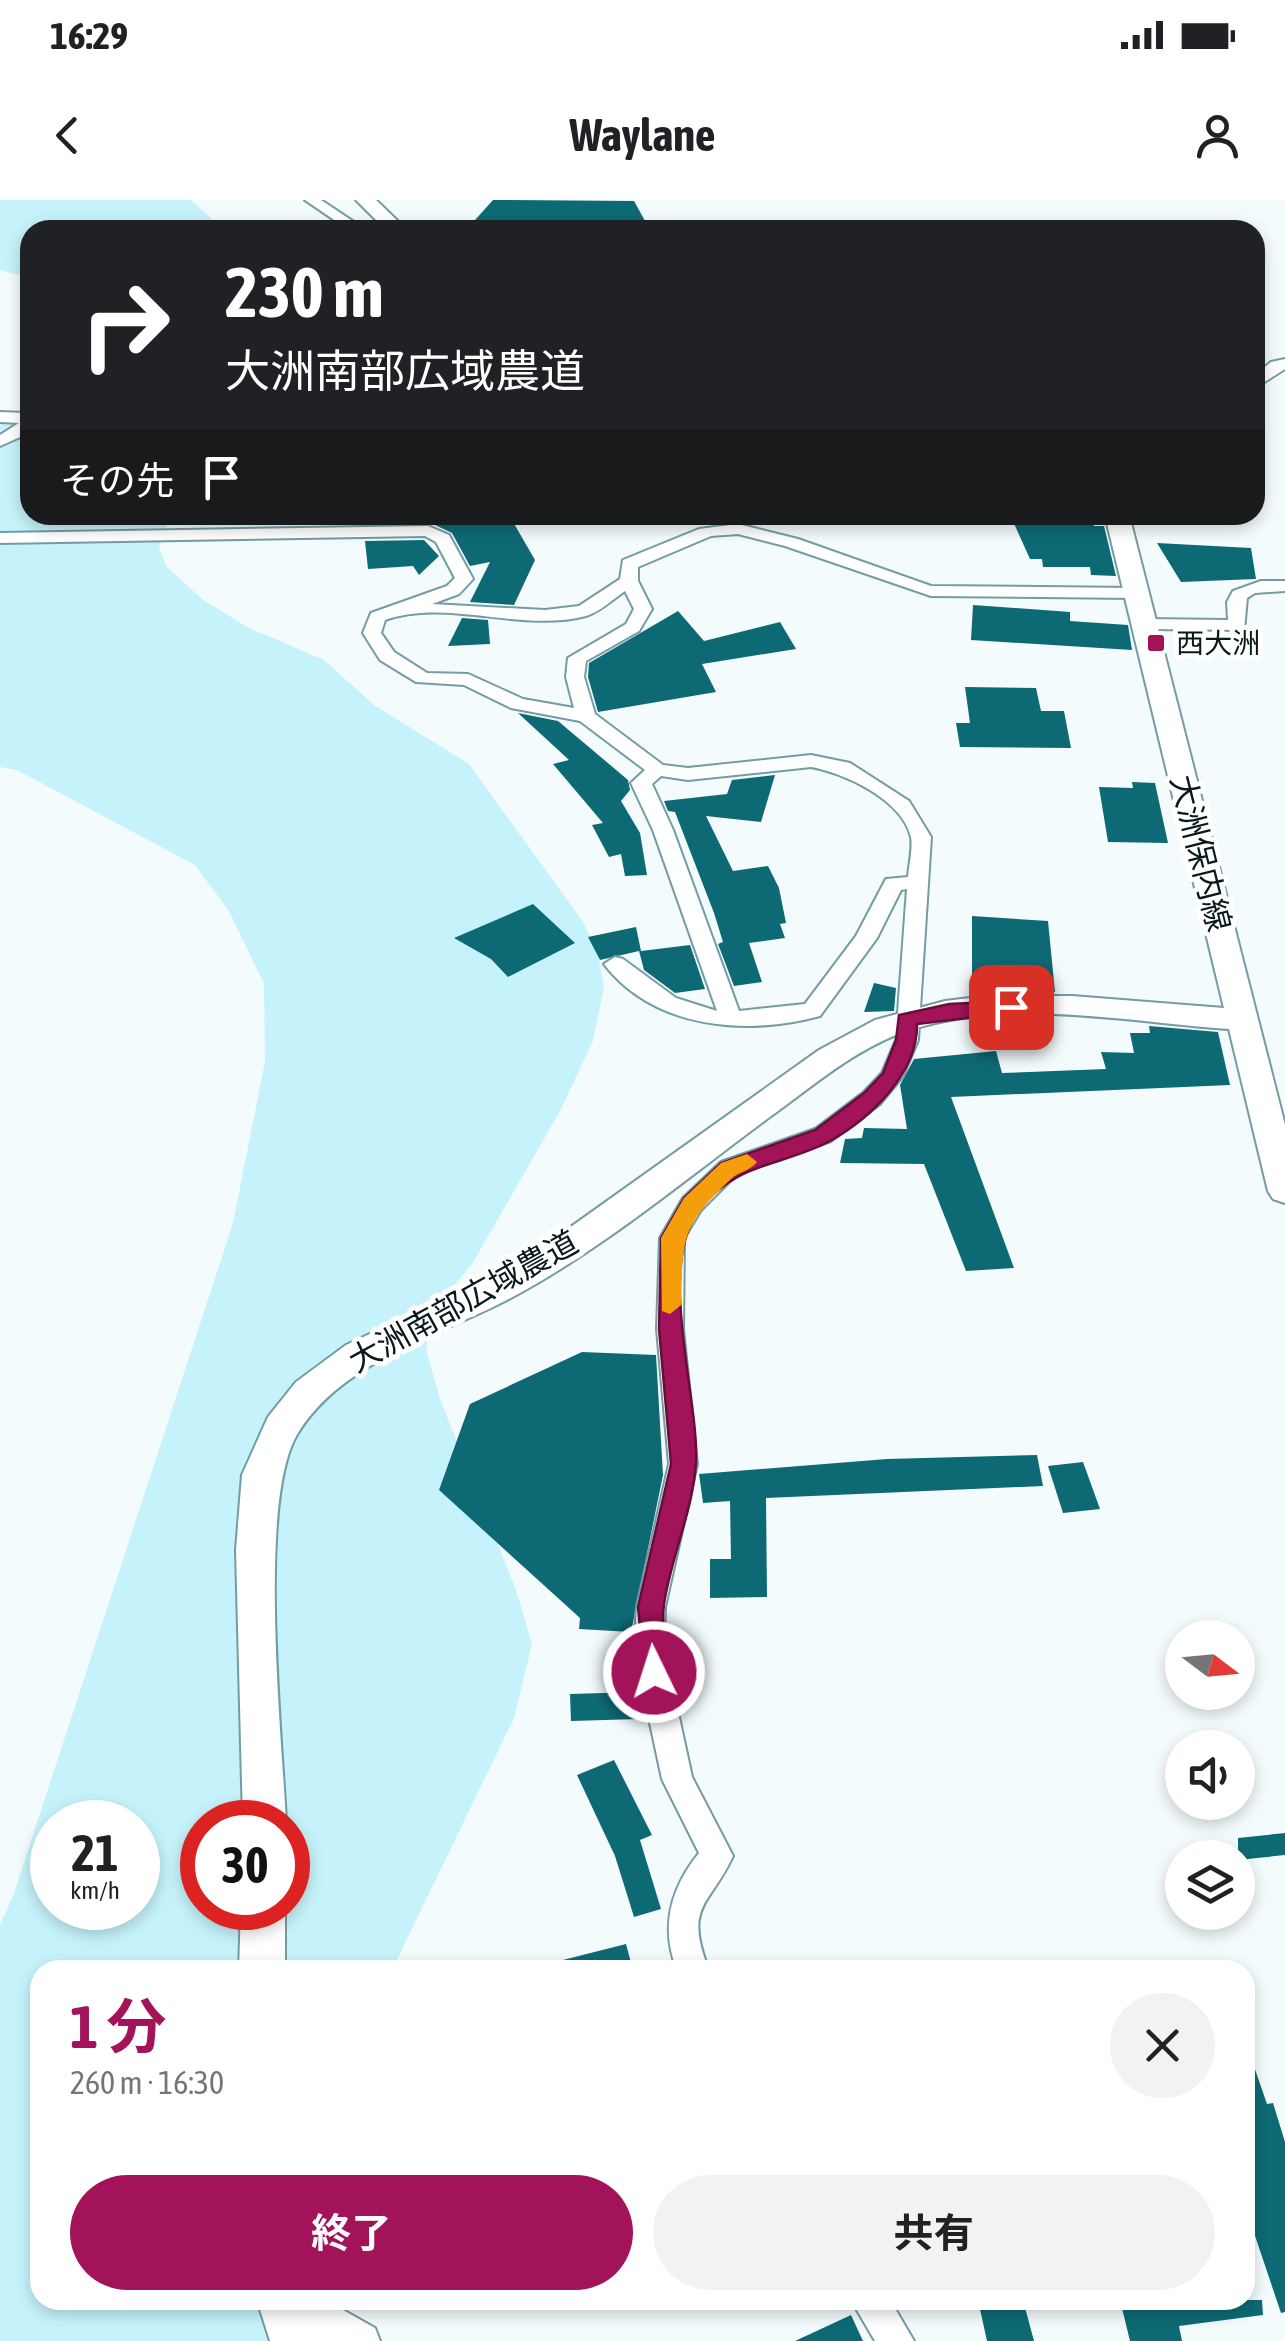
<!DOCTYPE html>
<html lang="ja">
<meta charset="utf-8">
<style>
body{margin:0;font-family:"Asap Condensed","Noto Sans JP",sans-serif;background:#f2f2f2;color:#202124;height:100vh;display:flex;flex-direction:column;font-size:38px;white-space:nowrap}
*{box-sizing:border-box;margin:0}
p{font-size:32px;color:#757577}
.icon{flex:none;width:55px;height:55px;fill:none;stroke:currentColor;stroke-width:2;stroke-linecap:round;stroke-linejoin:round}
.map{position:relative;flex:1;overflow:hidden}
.drawer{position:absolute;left:30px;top:1760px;width:1225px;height:350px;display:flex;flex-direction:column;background:#fff;border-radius:30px;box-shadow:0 5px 15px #0003}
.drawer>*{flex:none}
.guide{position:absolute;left:20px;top:20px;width:1245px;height:305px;border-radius:30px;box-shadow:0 5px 15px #0003;background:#202124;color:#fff;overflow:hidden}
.needle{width:65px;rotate:106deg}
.controls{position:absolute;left:1165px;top:1420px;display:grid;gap:20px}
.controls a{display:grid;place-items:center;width:90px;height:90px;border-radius:50%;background:#fff;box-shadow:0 5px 15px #0003;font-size:50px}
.speed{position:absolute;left:30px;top:1600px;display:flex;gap:20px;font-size:50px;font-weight:700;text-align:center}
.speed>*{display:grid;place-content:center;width:130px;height:130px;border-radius:50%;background:#fff;box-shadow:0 5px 15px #0003;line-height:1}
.speed small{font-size:25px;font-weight:400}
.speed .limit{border:15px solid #d22;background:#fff;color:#111}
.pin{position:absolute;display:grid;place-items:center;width:85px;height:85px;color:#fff;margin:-42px;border-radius:20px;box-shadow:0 5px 15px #0006}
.me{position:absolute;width:110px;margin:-55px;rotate:356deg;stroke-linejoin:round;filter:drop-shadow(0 0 8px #0008)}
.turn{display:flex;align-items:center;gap:35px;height:210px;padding:0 40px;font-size:45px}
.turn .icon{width:130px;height:130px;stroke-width:2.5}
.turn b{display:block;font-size:70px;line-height:85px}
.then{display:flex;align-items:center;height:95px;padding:0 40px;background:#0003;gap:20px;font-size:38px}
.round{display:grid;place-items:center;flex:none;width:105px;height:105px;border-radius:52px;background:#f2f2f2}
.overview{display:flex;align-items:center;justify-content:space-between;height:170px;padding:0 40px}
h1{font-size:60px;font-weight:700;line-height:75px;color:#a21359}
.action{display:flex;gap:20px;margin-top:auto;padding:20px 40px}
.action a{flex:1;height:115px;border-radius:60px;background:#a21359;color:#fff;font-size:40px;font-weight:700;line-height:115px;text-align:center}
.action a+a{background:#f2f2f2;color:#202124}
.status{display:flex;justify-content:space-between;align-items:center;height:70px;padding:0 50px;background:#fff;direction:ltr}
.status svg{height:28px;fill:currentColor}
header{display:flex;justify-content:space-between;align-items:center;height:130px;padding:0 40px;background:#fff;font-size:45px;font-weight:700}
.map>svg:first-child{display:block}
.green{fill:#c6f3fb;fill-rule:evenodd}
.building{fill:#0d6a75}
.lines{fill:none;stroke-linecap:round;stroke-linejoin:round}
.street-casing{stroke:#739da3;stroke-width:4}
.secondary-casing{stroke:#739da3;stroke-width:4}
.street{fill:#fff;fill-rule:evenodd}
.secondary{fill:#fff;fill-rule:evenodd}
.route{fill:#a21359;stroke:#690c3a;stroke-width:2.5}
.slow{fill:#f59e0b}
.poi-dot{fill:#a21359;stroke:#fff;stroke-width:4}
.labels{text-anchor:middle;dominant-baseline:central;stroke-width:10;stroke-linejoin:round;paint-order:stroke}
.far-poi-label{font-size:28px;fill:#08191b;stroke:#fff;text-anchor:start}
.street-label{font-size:32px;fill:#08191b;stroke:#fff}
</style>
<div class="status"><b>16:29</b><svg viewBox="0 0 49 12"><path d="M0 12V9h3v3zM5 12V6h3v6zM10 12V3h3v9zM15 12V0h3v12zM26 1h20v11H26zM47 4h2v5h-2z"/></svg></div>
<header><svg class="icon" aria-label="back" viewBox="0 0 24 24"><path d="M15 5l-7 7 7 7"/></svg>Waylane<svg class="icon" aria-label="person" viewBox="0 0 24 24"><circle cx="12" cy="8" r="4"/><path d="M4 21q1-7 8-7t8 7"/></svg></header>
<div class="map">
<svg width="1285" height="2141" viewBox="0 0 1285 2141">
<rect width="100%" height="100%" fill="#f3fbfd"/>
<path class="green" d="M 0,0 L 191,0 L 224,30 L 30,30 L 30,78 L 0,70 Z
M 30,206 L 30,315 L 171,315 L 159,348 L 167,367 L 202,399 L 247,427 L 324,460 L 374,505 L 469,564 L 583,722 L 598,754 L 604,787 L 593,841 L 560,911 L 472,1064 L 439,1104 L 426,1149 L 440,1199 L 516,1390 L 532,1444 L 514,1518 L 392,1770 L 40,1770 L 40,2100 L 291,2100 L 291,2141 L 0,2141 L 0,1725 L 13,1696 L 233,1023 L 265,862 L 264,784 L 229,711 L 195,665 L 17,570 L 0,567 L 0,225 ZM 52,1622 L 138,1622 L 138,1708 L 52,1708 ZM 202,1622 L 288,1622 L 288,1708 L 202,1708 Z"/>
<path class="building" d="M 493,0 L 634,1 L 650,30 L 466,30 Z
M 429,315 L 509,315 L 535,360 L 514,405 L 470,402 L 490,362 L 470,366 L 452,333 L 431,323 Z
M 1046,316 L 1091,318 L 1094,326 L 1104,326 L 1116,376 L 1091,375 L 1090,367 L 1043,367 L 1042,359 L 1030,359 L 1012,319 Z
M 424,340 L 439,356 L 419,375 L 413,366 L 368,369 L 365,341 Z
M 1157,343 L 1251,348 L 1256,379 L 1181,382 Z
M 973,405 L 1070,412 L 1070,421 L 1128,425 L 1132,450 L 971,440 Z
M 678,411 L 704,441 L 780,422 L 796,449 L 702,464 L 716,492 L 598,512 L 588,477 L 589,463 Z
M 462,418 L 488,420 L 490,444 L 448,446 Z
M 965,487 L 1036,488 L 1041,511 L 1064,511 L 1071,548 L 960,547 L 956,523 L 970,523 Z
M 518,513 L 558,521 L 628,580 L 630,590 L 621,601 L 640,633 L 647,675 L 625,676 L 621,654 L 609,657 L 592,625 L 603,623 L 553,564 L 569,560 Z
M 775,575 L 761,622 L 706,616 L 733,671 L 768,666 L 779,688 L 786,723 L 780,724 L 785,738 L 749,743 L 762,782 L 734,786 L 718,744 L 723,742 L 714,713 L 675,612 L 668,611 L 664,601 L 727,594 L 732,580 Z
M 1132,582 L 1155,583 L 1168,643 L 1108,642 L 1099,587 L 1133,588 Z
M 533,704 L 575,743 L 508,777 L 491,759 L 454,738 Z
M 972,716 L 1048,721 L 1055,792 L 972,789 Z
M 636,727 L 641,751 L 690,745 L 705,789 L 675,793 L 644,770 L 639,751 L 600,760 L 588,737 Z
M 874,783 L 896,788 L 894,811 L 864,812 Z
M 1149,826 L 1218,832 L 1230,885 L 951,897 L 1014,1068 L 966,1071 L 924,964 L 840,963 L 845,939 L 862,938 L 864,928 L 907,929 L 900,885 L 914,859 L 996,851 L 1002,873 L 1106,869 L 1101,852 L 1134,853 L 1130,833 L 1150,833 Z
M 582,1152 L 656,1155 L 663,1275 L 631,1432 L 579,1429 L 580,1418 L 439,1290 L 470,1204 Z
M 1037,1255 L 1043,1286 L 766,1298 L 767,1397 L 710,1398 L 710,1359 L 731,1359 L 730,1301 L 703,1303 L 699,1274 L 887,1259 Z
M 1083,1262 L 1100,1309 L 1063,1313 L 1048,1266 Z
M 637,1492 L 639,1519 L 571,1521 L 570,1494 Z
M 614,1560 L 652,1635 L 640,1640 L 661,1709 L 634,1717 L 615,1656 L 577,1575 Z
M 1285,1633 L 1285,1655 L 1238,1660 L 1238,1638 Z
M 626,1744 L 633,1770 L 556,1770 L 555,1762 Z
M 1245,1852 L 1249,1852 L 1267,1904 L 1273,1903 L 1285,1942 L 1285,2112 L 1281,2113 L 1245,2006 Z
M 978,2100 L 1023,2100 L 1034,2141 L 987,2141 Z
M 1120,2100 L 1262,2100 L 1263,2115 L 1179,2126 L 1182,2141 L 1130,2141 Z
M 851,2115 L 863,2141 L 795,2141 Z"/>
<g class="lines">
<g class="street-casing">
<path id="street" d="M 305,0 L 321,0 L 366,30 L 349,30 Z
M 1285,159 L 1285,169 L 1255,188 L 1255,175 L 1271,162 Z
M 0,212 L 27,213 L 30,216 L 27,234 L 0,246 L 0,235 L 19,223 L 0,222 Z
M 738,324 L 798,339 L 931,386 L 1136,388 L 1145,393 L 1136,398 L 931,396 L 785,346 L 738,334 L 711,336 L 638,367 L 638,381 L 652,409 L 639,431 L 586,461 L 584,477 L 595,514 L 663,565 L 688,568 L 811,555 L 850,563 L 909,601 L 931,637 L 918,840 L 903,876 L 880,904 L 831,941 L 737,974 L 701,1010 L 684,1038 L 683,1129 L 697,1264 L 665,1407 L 664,1448 L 692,1577 L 733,1656 C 710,1706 683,1705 709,1770 L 677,1770 C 660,1727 670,1689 699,1653 L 662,1579 L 634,1448 L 637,1407 L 669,1264 L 657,1129 L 660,1038 L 683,998 L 721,962 L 815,929 L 864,892 L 882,873 L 896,840 L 907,689 L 901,690 L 877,738 L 820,816 C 746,836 654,829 604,764 L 615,757 L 623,759 L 676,798 L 717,811 L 653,630 L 631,583 L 645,570 L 580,521 L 511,508 L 464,485 L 416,482 L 380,460 L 363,433 L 371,413 L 447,386 L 455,378 L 436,342 L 425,336 L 0,343 L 0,333 L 428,326 L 449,335 L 473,379 L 459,394 L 432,404 L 545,410 L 579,406 L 620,379 L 623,360 L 699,329 ZM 625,391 L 634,409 L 626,424 L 568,458 L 566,477 L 574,508 L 523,499 L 468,474 L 427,473 L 394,452 L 381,433 L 385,420 C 447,398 521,433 586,416 C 600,412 613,399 625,391 ZM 811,567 C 844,573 902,599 911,637 C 913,648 909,665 908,677 L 886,679 L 856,736 L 805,804 L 739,811 L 673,630 L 652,584 L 661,576 L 688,580 Z
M 1261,381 L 1285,381 L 1285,391 L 1255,393 L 1247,398 L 1244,430 L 1144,429 L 1135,424 L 1144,419 L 1228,420 L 1227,402 L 1233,391 Z
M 851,2100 L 890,2100 L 914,2141 L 875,2141 Z
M 336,2106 L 375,2128 L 380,2141 L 277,2141 L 272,2128 L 277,2115 L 290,2110 Z"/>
</g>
<g class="secondary-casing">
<path id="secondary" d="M 356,0 L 376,0 L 407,30 L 386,30 Z
M 1105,315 L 1129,315 L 1285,925 L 1285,1003 L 1273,999 L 1268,991 L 1229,829 C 1127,822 1014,798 913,829 C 863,844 820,880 778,911 C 690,975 603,1050 505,1101 C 435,1137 342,1162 298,1233 C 257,1298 282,1536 286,1622 L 243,1622 L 236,1350 L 242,1275 L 268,1217 L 296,1182 L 346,1145 L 484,1081 L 558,1036 L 819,850 L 875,820 L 945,801 L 986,796 L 1072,796 L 1224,808 Z
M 241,1708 L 285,1708 L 285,1770 L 239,1770 Z
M 257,2100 L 307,2100 L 322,2141 L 270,2141 Z"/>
</g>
<use href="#street" class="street"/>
<use href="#secondary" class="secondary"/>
</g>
<path class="route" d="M 1011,801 L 1021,807 L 1018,812 L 917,824 C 918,873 871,918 830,941 C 781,967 737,961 699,1010 C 656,1068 699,1195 696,1263 C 693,1310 671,1357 664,1404 C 661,1426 666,1450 667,1472 L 663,1480 L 645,1480 L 638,1407 L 671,1264 L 659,1129 L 661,1038 L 684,998 L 721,963 L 815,930 L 864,893 L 883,873 L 896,840 L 899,815 L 949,804 Z"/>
<path class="slow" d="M 747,954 L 757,962 C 750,971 740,971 731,979 C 680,1027 683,1038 681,1105 L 670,1114 L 662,1111 L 661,1038 L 684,998 L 721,963 Z"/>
<rect class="poi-dot" x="1146" y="433" width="20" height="20" rx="5"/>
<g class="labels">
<g class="far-poi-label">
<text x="1176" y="443">西大洲</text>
</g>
<g class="street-label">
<text transform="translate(1201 653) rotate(76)">大洲保内線</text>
<text transform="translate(463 1101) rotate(-29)">大洲南部広域農道</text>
</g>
</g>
</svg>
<div class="controls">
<a><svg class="needle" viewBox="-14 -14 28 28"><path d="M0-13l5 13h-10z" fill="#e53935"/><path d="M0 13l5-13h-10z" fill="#757577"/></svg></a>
<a><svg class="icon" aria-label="sound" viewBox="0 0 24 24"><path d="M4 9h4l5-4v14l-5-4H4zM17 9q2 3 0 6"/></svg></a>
<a><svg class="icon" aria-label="layers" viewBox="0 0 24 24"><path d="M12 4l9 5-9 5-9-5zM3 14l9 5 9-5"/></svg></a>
</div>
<div class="speed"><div>21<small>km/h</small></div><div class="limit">30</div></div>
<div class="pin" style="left:1011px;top:807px;background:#d93025"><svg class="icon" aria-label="arrive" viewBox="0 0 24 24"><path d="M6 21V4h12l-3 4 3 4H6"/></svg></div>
<svg class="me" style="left:654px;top:1472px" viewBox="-20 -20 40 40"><circle r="17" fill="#a21359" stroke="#fff" stroke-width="3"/><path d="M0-11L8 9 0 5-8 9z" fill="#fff"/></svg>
<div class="guide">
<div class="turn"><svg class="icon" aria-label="right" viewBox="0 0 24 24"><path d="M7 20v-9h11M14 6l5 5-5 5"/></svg><div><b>230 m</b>大洲南部広域農道</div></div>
<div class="then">その先<svg class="icon" aria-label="arrive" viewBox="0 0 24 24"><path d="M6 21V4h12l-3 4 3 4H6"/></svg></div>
</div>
<section class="drawer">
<div class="overview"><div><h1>1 分</h1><p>260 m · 16:30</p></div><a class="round"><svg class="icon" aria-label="close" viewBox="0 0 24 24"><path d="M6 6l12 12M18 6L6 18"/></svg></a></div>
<div class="action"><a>終了</a><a>共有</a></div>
</section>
</div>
